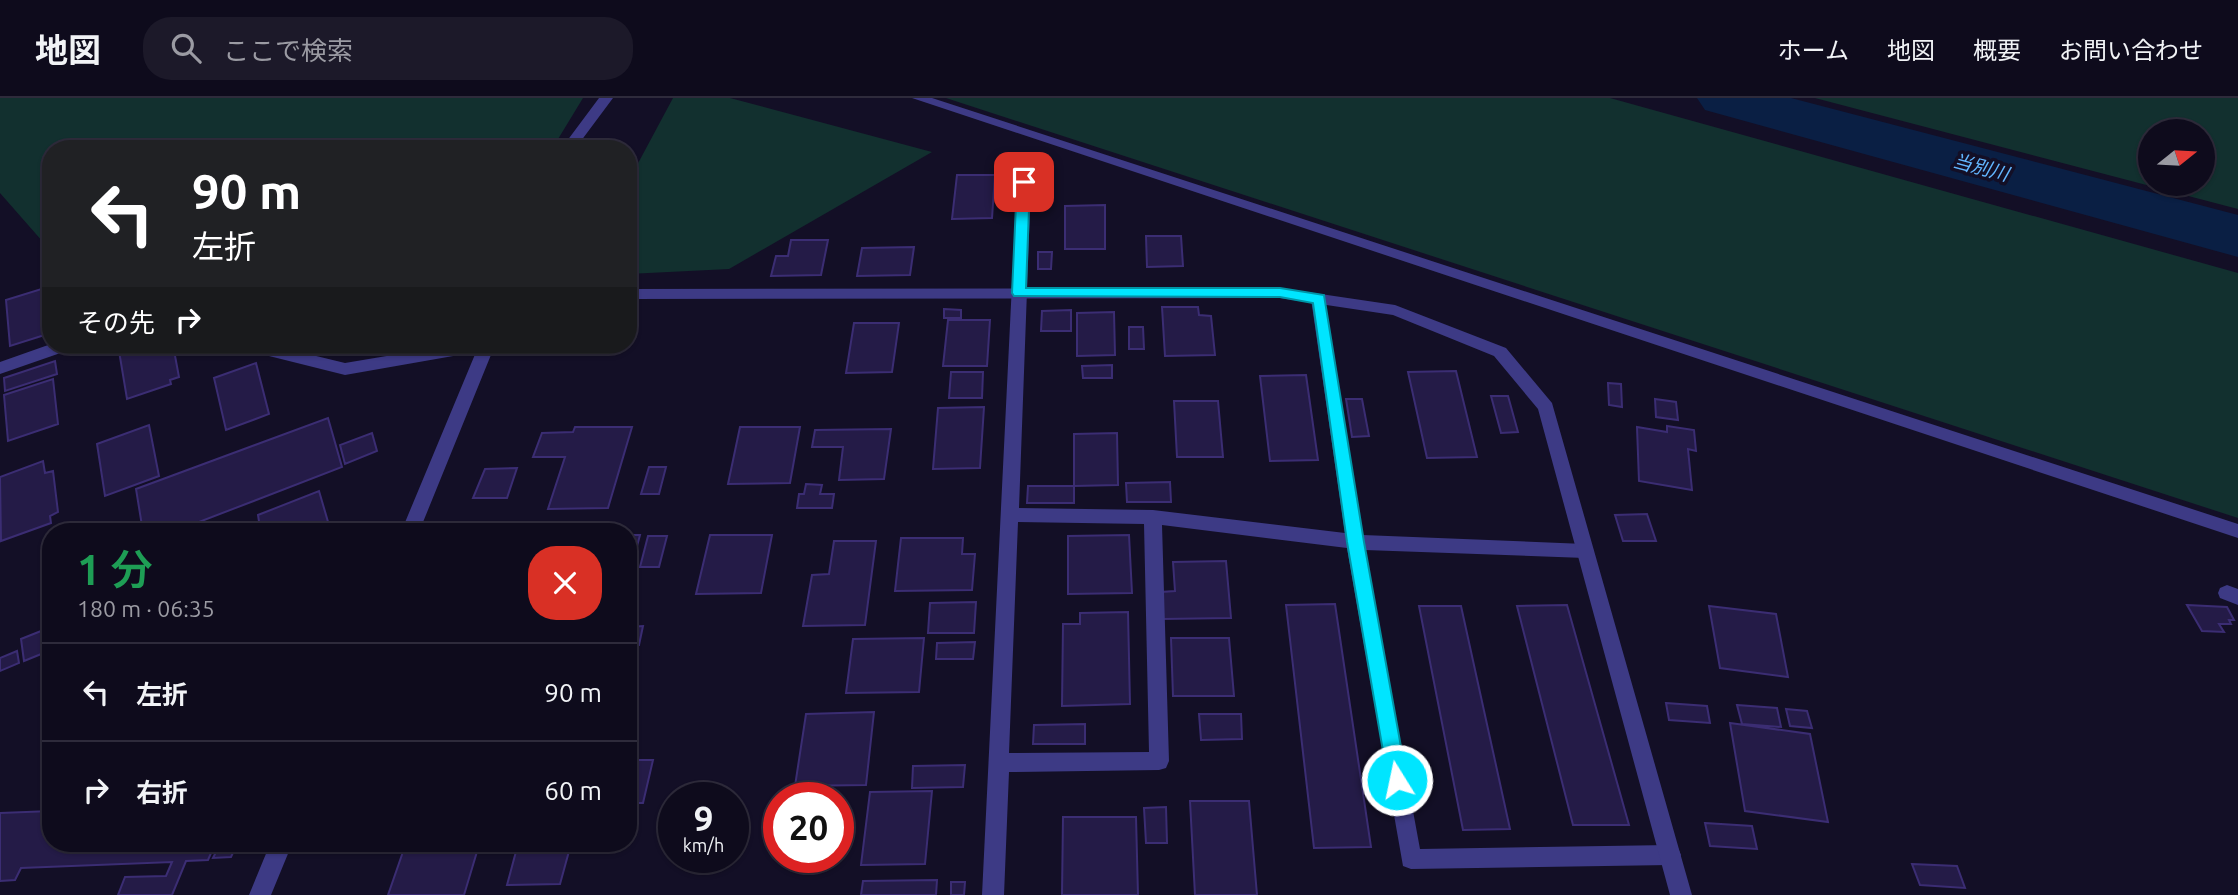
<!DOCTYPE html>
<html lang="ja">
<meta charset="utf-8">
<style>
body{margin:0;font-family:Ubuntu,"Noto Sans JP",sans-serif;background:#1c1929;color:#f1f3f6;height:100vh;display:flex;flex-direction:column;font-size:26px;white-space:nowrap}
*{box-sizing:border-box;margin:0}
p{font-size:23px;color:#9b9ba3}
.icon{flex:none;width:38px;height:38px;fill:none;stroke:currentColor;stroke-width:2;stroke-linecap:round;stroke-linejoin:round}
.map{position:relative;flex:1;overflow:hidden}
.sheet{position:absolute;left:42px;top:425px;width:595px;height:329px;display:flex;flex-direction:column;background:#0e0b1c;border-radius:28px;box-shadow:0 2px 5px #0004,0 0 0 2px #2e2b3b}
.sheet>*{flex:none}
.guide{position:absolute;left:42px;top:42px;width:595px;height:214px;border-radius:28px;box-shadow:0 2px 5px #0004,0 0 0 2px #2e2b3b;background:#202124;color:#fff;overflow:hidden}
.needle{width:46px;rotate:72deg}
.controls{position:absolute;left:2138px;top:21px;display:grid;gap:14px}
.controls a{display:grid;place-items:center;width:77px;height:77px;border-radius:50%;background:#0e0b1c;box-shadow:0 2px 5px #0004,0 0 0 2px #2e2b3b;font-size:35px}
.speed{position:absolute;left:658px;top:684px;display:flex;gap:14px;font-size:35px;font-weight:700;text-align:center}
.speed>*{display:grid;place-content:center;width:91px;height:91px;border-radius:50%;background:#0e0b1c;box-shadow:0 2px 5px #0004,0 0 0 2px #2e2b3b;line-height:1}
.speed small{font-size:18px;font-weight:400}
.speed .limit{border:10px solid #d22;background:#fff;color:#111}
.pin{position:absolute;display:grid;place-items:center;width:60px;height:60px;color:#fff;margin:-30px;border-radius:14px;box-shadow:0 4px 10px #0006}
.me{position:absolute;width:77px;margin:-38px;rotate:350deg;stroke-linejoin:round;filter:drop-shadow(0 0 5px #0008)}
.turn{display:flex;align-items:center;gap:24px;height:147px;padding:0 35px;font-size:32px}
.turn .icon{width:91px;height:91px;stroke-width:2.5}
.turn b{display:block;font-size:49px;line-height:60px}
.then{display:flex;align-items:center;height:66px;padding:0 35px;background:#0003;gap:14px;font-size:26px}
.round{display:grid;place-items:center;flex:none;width:74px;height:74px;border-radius:28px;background:#1c1929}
.head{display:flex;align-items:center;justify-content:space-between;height:119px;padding:0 35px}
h1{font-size:42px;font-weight:600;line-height:52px;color:#1e9e55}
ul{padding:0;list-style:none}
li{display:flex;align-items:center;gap:21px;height:98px;padding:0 35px;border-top:2px solid #2e2b3b}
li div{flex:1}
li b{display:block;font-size:26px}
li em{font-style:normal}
header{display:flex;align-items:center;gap:42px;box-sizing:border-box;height:98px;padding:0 35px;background:#0e0b1c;border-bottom:2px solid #2e2b3b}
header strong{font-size:33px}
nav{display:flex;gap:38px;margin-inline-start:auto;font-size:24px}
.search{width:490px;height:63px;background:#1c1929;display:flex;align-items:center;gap:18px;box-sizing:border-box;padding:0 24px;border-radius:28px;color:#9b9ba3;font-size:26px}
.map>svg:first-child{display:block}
.green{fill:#12302f;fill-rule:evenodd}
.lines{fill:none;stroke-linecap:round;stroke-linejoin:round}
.river{fill:#0a1f44;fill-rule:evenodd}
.building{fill:#241b47;stroke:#3b2d73;stroke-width:2}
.service{fill:#3d3a85;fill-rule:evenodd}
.minor{fill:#3d3a85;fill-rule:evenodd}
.route{fill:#00e5ff;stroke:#0095a6;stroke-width:2}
.labels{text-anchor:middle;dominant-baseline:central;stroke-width:7;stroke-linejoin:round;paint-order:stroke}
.far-water-label{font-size:19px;font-style:italic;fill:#62b6ff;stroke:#130f26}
</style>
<header>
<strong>地図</strong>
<div class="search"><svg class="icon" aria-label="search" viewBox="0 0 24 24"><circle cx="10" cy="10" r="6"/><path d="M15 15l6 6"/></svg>ここで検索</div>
<nav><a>ホーム</a><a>地図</a><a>概要</a><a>お問い合わせ</a></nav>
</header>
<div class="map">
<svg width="2238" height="797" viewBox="0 0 2238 797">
<rect width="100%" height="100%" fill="#130f26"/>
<path class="green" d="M 0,0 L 583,0 L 552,51 L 51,51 L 51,148 L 43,144 L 0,95 Z
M 673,0 L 730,0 L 932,54 L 729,171 L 628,176 L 628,84 Z
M 946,0 L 1610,0 L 2238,175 L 2238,420 Z
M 1815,0 L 2238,0 L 2238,111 ZM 2151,33 L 2203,33 L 2203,86 L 2151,86 Z"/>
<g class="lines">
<path class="river" d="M 1697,0 L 1791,0 L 2238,117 L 2238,159 L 1705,12 Z"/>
</g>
<path class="building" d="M 957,77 L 995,77 L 992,120 L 952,121 Z
M 1105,107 L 1105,151 L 1065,151 L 1065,108 Z
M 1146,138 L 1181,138 L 1183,168 L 1147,169 Z
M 791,142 L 828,142 L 821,177 L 771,178 L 776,158 L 788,158 Z
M 914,149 L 910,177 L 857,178 L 862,150 Z
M 1038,154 L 1052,154 L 1051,171 L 1038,171 Z
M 51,188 L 51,235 L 10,248 L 6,202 Z
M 1162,209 L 1198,209 L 1199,217 L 1211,218 L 1215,257 L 1165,258 Z
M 944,211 L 961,212 L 961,220 L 944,220 Z
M 1071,212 L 1071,233 L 1041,233 L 1042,213 Z
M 1114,214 L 1115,257 L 1077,258 L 1077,215 Z
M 948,222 L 990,222 L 987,268 L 943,268 Z
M 854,225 L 899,225 L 892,274 L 846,275 Z
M 1129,229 L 1143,229 L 1144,251 L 1129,251 Z
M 118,247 L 173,247 L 179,279 L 170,282 L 171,286 L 127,301 Z
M 55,263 L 57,276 L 5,293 L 4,280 Z
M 256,265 L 269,316 L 226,332 L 214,280 Z
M 1112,267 L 1112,280 L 1083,280 L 1082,268 Z
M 1456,273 L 1477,359 L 1427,360 L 1408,274 Z
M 951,274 L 983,274 L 982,300 L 949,300 Z
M 1306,277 L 1318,362 L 1270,363 L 1260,278 Z
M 53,281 L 58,326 L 8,343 L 4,297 Z
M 1608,285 L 1621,286 L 1622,309 L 1609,307 Z
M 1491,298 L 1508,298 L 1518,334 L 1501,335 Z
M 1346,301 L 1362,301 L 1369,338 L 1352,339 Z
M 1655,301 L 1676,304 L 1678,322 L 1656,319 Z
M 1174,303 L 1218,303 L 1223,359 L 1177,359 Z
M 984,309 L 980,370 L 933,371 L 938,310 Z
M 328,320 L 342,369 L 173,434 L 143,434 L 136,391 Z
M 149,327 L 159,378 L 105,398 L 97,346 Z
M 1667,328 L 1694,332 L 1696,353 L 1688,351 L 1692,392 L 1639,383 L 1637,329 L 1667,334 Z
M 575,329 L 632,329 L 608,410 L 548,411 L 565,359 L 533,359 L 542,335 L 573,334 Z
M 740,329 L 800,329 L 790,385 L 728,386 Z
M 891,331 L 884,381 L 839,382 L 843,349 L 812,349 L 815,332 Z
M 372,335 L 377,353 L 345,366 L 340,347 Z
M 1117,335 L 1118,387 L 1074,388 L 1074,336 Z
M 43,363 L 45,375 L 53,373 L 58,414 L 50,418 L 51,425 L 1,443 L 0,379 Z
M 649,369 L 666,369 L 659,396 L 641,396 Z
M 517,370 L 507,400 L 473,400 L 485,371 Z
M 1170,384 L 1171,404 L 1127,404 L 1126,385 Z
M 806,386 L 822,387 L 820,396 L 834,396 L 832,410 L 797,410 L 799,396 L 804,396 Z
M 1028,388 L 1074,388 L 1074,405 L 1027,405 Z
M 319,393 L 331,434 L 250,434 L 260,430 L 258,417 Z
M 1647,416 L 1656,443 L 1623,443 L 1615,417 Z
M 601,429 L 600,434 L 564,434 L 565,430 Z
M 628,437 L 640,437 L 632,467 L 628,467 Z
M 710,437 L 772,437 L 761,495 L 696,496 Z
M 1129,437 L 1132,495 L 1068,496 L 1068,438 Z
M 648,438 L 667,438 L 659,469 L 640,469 Z
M 901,440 L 963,440 L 962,456 L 975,456 L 972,492 L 895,493 Z
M 834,443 L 876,443 L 865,527 L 803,528 L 812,477 L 829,476 Z
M 1226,463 L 1231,520 L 1162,521 L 1161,494 L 1175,493 L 1173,464 Z
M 976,504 L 974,535 L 928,535 L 930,505 Z
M 1335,506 L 1371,749 L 1314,750 L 1286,507 Z
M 1567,507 L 1629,727 L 1573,727 L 1517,508 Z
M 2187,507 L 2227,509 L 2234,522 L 2229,522 L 2231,526 L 2219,526 L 2224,534 L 2202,533 Z
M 1419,508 L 1461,508 L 1510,731 L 1463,732 Z
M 1709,508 L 1776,516 L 1788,579 L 1720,570 Z
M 1128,514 L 1130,606 L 1062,608 L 1063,526 L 1080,526 L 1080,515 Z
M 643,528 L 639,547 L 628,547 L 628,529 Z
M 51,529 L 51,552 L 24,563 L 21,541 Z
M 924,540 L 919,594 L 846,595 L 853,541 Z
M 1171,540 L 1229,540 L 1234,598 L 1173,598 Z
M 975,544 L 973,561 L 936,561 L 937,545 Z
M 17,553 L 19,565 L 0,573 L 0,560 Z
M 1666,605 L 1707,608 L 1710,625 L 1669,622 Z
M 1737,607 L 1777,610 L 1781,629 L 1742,626 Z
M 1786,611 L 1807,613 L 1812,630 L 1790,628 Z
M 874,614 L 866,687 L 795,688 L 806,616 Z
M 1199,616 L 1241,616 L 1242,641 L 1201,642 Z
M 1730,625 L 1810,636 L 1828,724 L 1745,713 Z
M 1085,626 L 1085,646 L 1033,646 L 1034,627 Z
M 628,662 L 653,662 L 643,705 L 628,705 Z
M 965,667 L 963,689 L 912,690 L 913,668 Z
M 932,693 L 925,766 L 861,767 L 870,694 Z
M 1190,703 L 1249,703 L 1257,797 L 1195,797 Z
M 1166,709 L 1167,745 L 1146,745 L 1144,710 Z
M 51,713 L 51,746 L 215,746 L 208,762 L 186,763 L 172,797 L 118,797 L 125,779 L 166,778 L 172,764 L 21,770 L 15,782 L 0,783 L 0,715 Z
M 1063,719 L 1136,719 L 1138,797 L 1062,797 Z
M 1705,725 L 1752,728 L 1757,751 L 1710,748 Z
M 220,746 L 237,746 L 231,759 L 213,760 Z
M 518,746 L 571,746 L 560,786 L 507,787 Z
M 479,747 L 464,797 L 388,797 L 405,748 Z
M 1912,766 L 1957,768 L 1965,790 L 1920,787 Z
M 937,782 L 936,797 L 861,797 L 863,783 Z
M 951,784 L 965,784 L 964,797 L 951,797 Z"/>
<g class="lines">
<path class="service" d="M 912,0 L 932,0 L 2238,426 L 2238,440 Z
M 1024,80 L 1031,84 L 1019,410 L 1153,412 L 1345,435 L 1311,201 L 1319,196 L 1324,197 L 1363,437 L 1585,446 L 1591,448 L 1594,453 L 1591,458 L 1585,460 L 1365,452 L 1420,751 L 1670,747 L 1678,750 L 1681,757 L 1678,764 L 1670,767 L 1411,771 L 1403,768 L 1347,450 L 1162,427 L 1169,663 L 1166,670 L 1159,672 L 1009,674 L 1004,797 L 982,797 L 1017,84 ZM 1018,424 L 1144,426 L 1149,654 L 1009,655 Z
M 2227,487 L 2238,491 L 2238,507 L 2220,500 L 2218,495 L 2220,490 Z"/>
<path class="minor" d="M 599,0 L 613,0 L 575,51 L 561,51 Z
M 1280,190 L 1395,207 L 1506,250 L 1552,305 L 1692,797 L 1670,797 L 1538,311 L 1494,258 L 1393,217 L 1280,200 L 628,201 L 628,191 Z
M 51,246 L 74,247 L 72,251 L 0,276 L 0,264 Z
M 241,247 L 271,247 L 345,265 L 452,247 L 495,247 L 419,434 L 401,434 L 476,254 L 345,277 L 249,253 Z
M 270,746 L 292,746 L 271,797 L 249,797 Z"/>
</g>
<path class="route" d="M 1024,80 L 1030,84 L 1026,190 L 1280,190 L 1324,197 L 1364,444 L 1407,682 L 1404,688 L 1397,690 L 1391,688 L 1388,682 L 1347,444 L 1313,205 L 1280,199 L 1014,198 L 1012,195 L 1017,84 Z"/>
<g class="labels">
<g class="far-water-label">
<text transform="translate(1981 69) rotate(15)">当別川</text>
</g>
</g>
</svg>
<div class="controls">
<a><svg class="needle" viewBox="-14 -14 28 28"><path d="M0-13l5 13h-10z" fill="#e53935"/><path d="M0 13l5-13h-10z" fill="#9b9ba3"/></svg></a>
</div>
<div class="speed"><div>9<small>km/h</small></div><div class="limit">20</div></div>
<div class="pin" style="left:1024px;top:84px;background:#d93025"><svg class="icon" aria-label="arrive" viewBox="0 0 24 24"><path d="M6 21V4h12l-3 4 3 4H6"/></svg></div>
<svg class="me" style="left:1397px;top:682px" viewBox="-20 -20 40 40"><circle r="17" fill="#00e5ff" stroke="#fff" stroke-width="3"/><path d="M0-11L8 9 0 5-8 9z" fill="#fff"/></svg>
<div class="guide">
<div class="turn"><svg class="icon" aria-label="left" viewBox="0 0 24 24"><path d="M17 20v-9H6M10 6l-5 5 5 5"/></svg><div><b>90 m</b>左折</div></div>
<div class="then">その先<svg class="icon" aria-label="right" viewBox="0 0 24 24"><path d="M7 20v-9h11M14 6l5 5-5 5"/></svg></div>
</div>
<section class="sheet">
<div class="head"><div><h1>1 分</h1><p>180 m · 06:35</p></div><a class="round" style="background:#d93025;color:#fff"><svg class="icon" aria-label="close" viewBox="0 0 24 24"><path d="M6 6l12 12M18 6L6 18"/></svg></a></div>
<ul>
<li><svg class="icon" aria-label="left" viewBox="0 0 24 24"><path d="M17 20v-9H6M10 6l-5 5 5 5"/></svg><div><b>左折</b></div><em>90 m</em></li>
<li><svg class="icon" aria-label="right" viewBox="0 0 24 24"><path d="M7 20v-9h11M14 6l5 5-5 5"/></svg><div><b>右折</b></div><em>60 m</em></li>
</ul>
</section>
</div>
